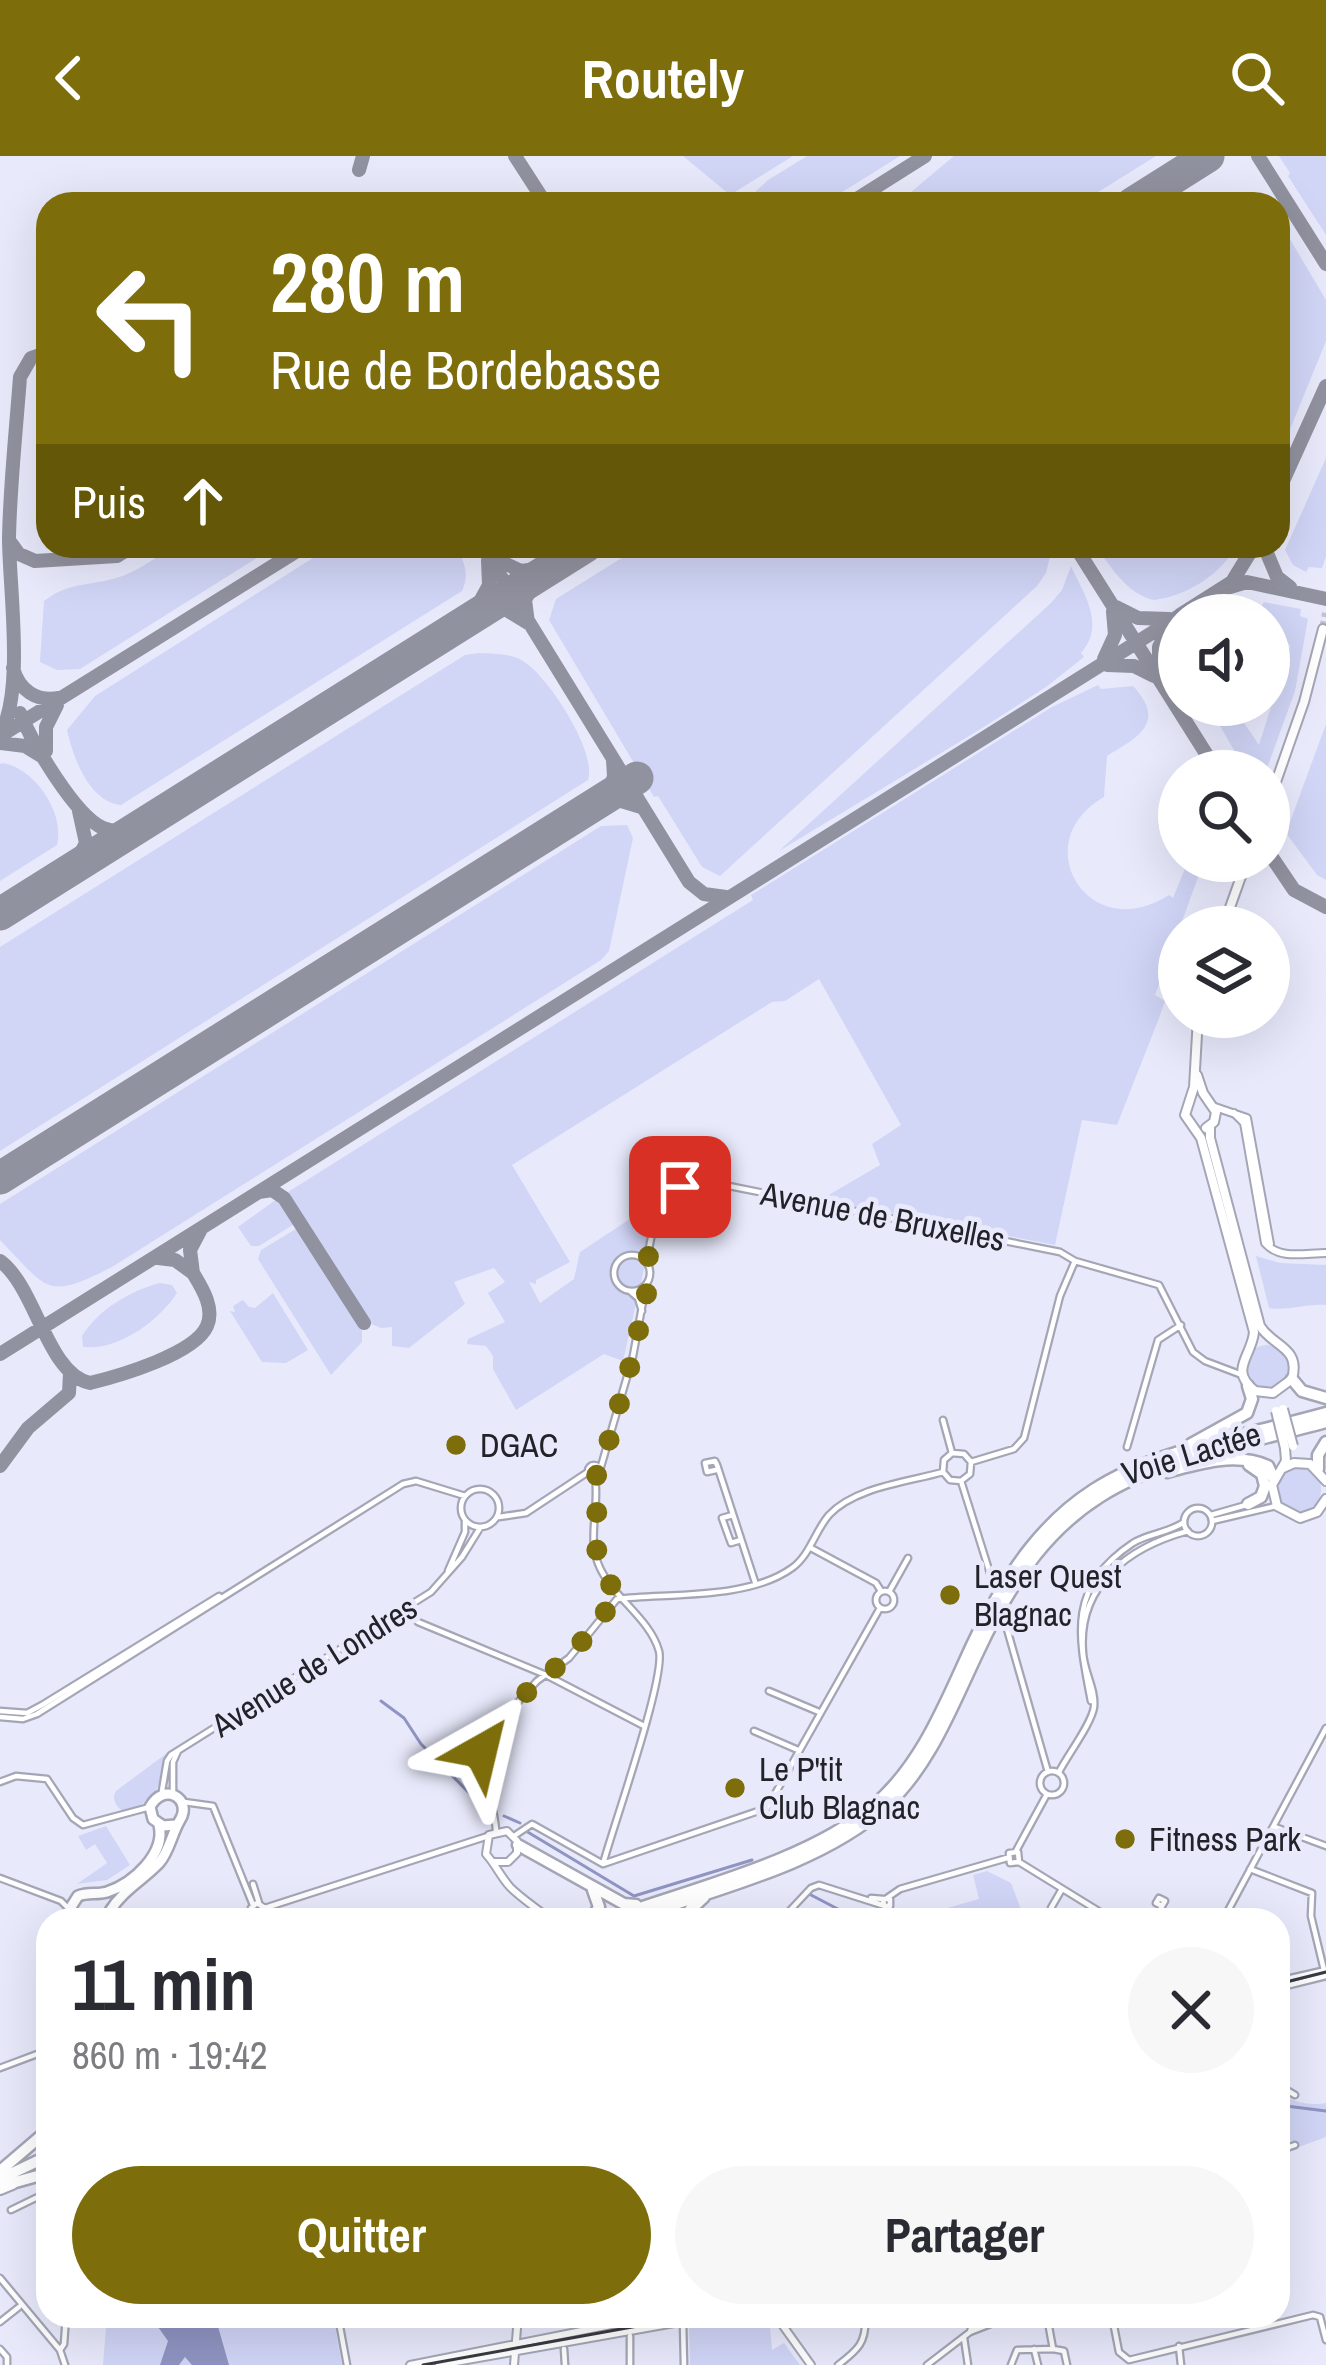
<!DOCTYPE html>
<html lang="fr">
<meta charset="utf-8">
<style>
body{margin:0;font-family:"Archivo Narrow",sans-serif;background:#f7f7f7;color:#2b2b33;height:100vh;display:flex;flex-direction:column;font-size:45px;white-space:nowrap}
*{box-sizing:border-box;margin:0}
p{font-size:39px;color:#7c7c81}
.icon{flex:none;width:66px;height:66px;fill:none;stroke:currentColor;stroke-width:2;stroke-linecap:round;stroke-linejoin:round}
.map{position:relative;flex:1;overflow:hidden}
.panel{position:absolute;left:36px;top:1752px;width:1254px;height:420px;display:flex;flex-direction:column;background:#fff;border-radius:36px;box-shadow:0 12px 48px #0002}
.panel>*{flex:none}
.hud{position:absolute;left:36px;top:36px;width:1254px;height:366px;border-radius:36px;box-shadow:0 12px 48px #0002;background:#7d6e0b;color:#fff;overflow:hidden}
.controls{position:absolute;left:1158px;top:438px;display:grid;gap:24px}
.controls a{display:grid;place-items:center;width:132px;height:132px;border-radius:50%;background:#fff;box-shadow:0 12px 48px #0002;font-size:60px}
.pin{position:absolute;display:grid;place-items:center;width:102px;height:102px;color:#fff;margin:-51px;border-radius:24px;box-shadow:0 6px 18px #0006}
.me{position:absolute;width:132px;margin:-66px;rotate:37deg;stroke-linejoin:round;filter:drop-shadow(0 0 9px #0008)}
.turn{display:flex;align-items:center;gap:42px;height:252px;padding:0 36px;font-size:54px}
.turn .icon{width:156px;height:156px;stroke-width:2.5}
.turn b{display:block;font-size:84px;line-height:102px}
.then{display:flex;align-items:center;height:114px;padding:0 36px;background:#0003;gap:24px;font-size:45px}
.round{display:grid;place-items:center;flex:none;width:126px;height:126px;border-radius:63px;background:#f7f7f7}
.summary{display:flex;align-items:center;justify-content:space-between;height:204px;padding:0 36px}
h1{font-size:72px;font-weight:800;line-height:90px}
.action{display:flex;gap:24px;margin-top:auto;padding:24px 36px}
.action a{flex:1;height:138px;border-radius:72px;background:#7d6e0b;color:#fff;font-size:48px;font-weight:800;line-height:138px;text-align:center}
.action a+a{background:#f7f7f7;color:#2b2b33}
header{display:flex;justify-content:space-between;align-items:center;height:156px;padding:0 36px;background:#7d6e0b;color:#fff;font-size:54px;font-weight:800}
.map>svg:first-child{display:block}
.green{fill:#d1d5f6}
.water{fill:#8f94c2}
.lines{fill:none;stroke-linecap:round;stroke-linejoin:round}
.stream{stroke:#8f94c2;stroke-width:3}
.taxiway{stroke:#91929f;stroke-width:14}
.runway{stroke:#91929f;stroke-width:33}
.secondary-tunnel{stroke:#c0c2d2;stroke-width:8;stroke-dasharray:8 4;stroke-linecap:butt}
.minor-casing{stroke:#a4a6b6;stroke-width:9}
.tertiary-casing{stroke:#a4a6b6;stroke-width:10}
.secondary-casing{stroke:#a4a6b6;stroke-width:12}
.primary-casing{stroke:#a4a6b6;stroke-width:14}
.trunk-casing{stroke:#a4a6b6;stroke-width:15}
.motorway-casing{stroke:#a4a6b6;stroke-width:16}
.minor{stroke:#fff;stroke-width:4.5}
.tertiary{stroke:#fff;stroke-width:6}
.secondary{stroke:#fff;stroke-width:8}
.primary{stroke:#fff;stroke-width:9}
.trunk{stroke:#fff;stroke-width:10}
.motorway{stroke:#fff;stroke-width:12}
.tram{stroke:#3a3a42;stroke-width:3}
.secondary-bridge-casing{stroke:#a4a6b6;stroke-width:12;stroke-linecap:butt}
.secondary-bridge{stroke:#fff;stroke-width:8}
.route{stroke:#7d6e0b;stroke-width:21;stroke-dasharray:0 37.8}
.poi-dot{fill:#7d6e0b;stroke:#e8eafc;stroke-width:4.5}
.labels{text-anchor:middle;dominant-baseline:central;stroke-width:10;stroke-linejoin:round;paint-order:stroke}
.street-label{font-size:33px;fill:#222229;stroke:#e8eafc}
.poi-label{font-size:33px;fill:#222229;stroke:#e8eafc;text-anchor:start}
</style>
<header><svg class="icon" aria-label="back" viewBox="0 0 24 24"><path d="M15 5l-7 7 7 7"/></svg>Routely<svg class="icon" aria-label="search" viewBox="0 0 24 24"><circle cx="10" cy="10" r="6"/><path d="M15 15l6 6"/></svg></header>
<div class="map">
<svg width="1326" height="2209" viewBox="0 0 1326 2209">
<rect width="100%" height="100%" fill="#e8eafc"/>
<path class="green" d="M 683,0 L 793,0 L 730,39 Z
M 807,0 L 900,0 L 823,48 L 742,48 L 768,24 Z
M 954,0 L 1156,0 L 1079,48 L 904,48 L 911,36 Z
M 1279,0 L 1326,0 L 1326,79 L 1288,20 L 1290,17 Z
M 1278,63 L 1326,144 L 1326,185 L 1278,303 Z
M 1326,302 L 1326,400 L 1322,412 L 1309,411 L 1306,416 L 1293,409 L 1285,394 Z
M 174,390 L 276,390 L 80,513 L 57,514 L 40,506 L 44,445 C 71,424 94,431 125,419 C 142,412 158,400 174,390 Z
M 332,390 L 456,390 C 464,406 470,417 462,435 L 121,649 C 89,646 73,601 67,574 L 95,540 Z
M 641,390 L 1052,390 L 1052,392 L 1046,417 L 1037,430 L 720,720 L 702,711 L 658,640 L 654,641 L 549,464 L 556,443 Z
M 1095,390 L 1236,390 C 1221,419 1186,440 1154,444 C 1126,438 1112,411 1095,390 Z
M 1071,410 C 1084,439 1106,468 1081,497 L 1084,501 L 1046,531 L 979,574 L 779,695 L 1051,447 L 1062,434 Z
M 1264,446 L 1301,453 L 1300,460 L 1308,463 L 1295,535 L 1266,615 L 1246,615 L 1208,549 L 1232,549 L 1259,589 L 1290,490 L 1285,481 L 1269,476 L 1269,459 L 1255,459 Z
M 479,497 C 495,498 513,497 526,507 C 550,524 597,596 588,624 L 0,995 L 0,791 L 465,499 Z
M 1098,529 L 1101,533 L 1133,530 C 1167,567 1138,581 1107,600 L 1104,641 C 1025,686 1088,791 1169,739 L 1173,742 L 1188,705 L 1204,705 L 1155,839 L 1165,845 L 1159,862 L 1117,969 L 1082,964 L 1055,1089 L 828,1045 L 827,1040 L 880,1009 L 872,988 L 901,969 L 819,823 L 785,845 L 772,846 L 512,1009 L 570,1106 L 536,1124 L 536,1128 L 529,1126 L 540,1147 L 574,1123 L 580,1096 L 660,1043 L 623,1205 L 604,1198 L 516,1254 L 493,1213 L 493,1200 L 486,1190 L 467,1188 L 468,1183 L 505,1166 L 488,1137 L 505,1126 L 494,1112 L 454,1126 L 465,1148 L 409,1192 L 392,1190 L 392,1171 L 381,1172 L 369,1167 L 288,1036 L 753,744 L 751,739 L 1052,551 Z
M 1326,568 L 1326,724 L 1317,719 L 1286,677 Z
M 3,607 C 36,613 65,658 57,689 L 0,725 L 0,608 Z
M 627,669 L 633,682 L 609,795 L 601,804 L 112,1111 C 45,1145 49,1134 0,1084 L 0,1048 L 601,670 Z
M 277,1043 L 296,1067 L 259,1090 L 251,1090 L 238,1071 Z
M 299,1071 L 362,1171 L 362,1186 L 331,1219 L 258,1103 L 261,1094 Z
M 1256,1100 L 1280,1107 L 1326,1109 L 1326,1149 C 1306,1147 1290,1155 1269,1152 Z
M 160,1127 L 172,1129 L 177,1137 C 158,1166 117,1195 83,1191 L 82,1180 C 99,1153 130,1135 160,1127 Z
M 273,1137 L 308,1194 L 286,1207 L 262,1206 L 230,1155 L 235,1156 L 233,1150 L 243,1144 L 249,1151 L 255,1152 Z
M1245 1211a22 22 0 1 1 44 0a22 22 0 1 1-44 0Z
M1277 1334a22 22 0 1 1 44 0a22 22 0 1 1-44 0Z
M 175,1591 C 157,1619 165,1645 124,1656 C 116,1651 111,1643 116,1635 Z
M 106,1670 L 130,1709 L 107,1724 L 77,1728 L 107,1707 L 95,1688 L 86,1694 L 78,1680 Z
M 987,1715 L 1011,1727 L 1025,1764 L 905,1764 L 979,1743 L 973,1719 Z
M 1278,1935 C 1291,1946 1310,1950 1326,1947 L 1326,1981 L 1299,1991 L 1278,1975 Z
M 107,2160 L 333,2160 L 342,2209 L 103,2209 Z
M 744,2160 L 770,2171 L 772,2194 L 784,2187 L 800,2209 L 690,2209 L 689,2170 Z"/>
<path class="water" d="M 195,2160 L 215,2160 L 229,2209 L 192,2209 L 185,2201 L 179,2209 L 160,2209 L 168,2185 L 151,2161 L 177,2164 Z"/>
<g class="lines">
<path class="stream" d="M 381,1545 L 404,1562 L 421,1588 L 485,1653
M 504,1660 L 520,1667
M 526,1675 L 634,1740 L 752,1704
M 811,1739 L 859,1764
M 1278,1949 L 1326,1955
M 141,2160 L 151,2161"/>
<path class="taxiway" d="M 515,0 L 546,48
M 1258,0 L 1326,108
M 1202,4 L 1217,0
M 359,14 L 363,0
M 849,48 L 925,0
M 1278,336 L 1326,230
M 11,387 L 19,398 L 35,405 L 117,400 L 133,390
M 482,390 L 689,726 L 704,738 L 726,741
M 1075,390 L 1217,615
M 1264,390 L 1277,421 L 1290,431
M 491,401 L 521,415 L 552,411
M 1220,434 L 1247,426 L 1326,443
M 1116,451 L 1138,462 L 1169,463
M 483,455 L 505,453 L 528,467 L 525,444 L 538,420
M 1180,459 L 1232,426 L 1254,390
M 471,462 L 489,429 L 488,404
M 1104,503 L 1115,479 L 1113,456
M 1107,509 L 1134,510 L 1154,520
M 13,512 C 19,534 36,546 59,542
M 1159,516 L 1159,491 L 1170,469
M 20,557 C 32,586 75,660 103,672 C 115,677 128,675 140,670
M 0,578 C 25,537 9,431 9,382 C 10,329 16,275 20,221 L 31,202 L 48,196
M 0,580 L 305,390
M 0,587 L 25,590 L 43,601
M 46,595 L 46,571 L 57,549
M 613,604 L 614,620 L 608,641 L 641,651
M 1269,697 L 1294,734 L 1326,751
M 72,713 L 86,687 L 79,655
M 259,1036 L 272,1034 L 284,1042 L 364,1167
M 158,1102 L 175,1104 L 193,1117 L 190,1094 L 200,1075
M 0,1105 C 36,1131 47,1218 90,1227 C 119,1220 195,1198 207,1170 C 215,1152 202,1132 193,1117
M 0,1198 L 1179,460
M 0,1310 L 28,1272 L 69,1237 L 70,1217"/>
<path class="runway" d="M 1132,48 L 1208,0
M 0,758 L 586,390
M 0,1022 L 637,622"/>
<path class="secondary-tunnel" d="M 1323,473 L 1326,457"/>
<g class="minor-casing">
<path id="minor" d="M614 1117a18 18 0 1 1 36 0a18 18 0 1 1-36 0Z
M 648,1107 C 649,1073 664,1027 704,1025 L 1060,1096 L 1075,1105 L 1159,1129 L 1193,1196 L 1205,1205 L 1242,1219
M 630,1135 L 638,1142 L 642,1155
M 943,1264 L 952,1297
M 1127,1291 L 1158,1184 L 1181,1169
M 952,1297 L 964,1298 L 971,1306 L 970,1318 L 961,1325
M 971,1306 L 1014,1293 L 1024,1282 L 1060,1140 L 1075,1105
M588 1315a6 6 0 1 1 12 0a6 6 0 1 1-12 0Z
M 600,1314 L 633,1200 L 646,1129
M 716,1314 L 707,1316 L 705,1307 L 715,1305 L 717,1309 L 755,1426
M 943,1316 L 944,1304 L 952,1297
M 943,1316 L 950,1324 L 961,1325
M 595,1321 C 600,1351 586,1383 600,1412 C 614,1442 650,1463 659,1495 C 666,1521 613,1671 603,1708
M 961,1325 L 994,1430
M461 1352a19 19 0 1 1 38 0a19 19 0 1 1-38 0Z
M1184 1366a14 14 0 1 1 28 0a14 14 0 1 1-28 0Z
M 733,1359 L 722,1362 L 731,1387 L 741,1384
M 1211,1359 L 1246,1349
M 499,1361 L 526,1357 L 588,1316
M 1212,1365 L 1276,1350
M 811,1392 L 876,1427 L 881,1435
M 448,1415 L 465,1376 L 465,1365
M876 1444a9 9 0 1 1 18 0a9 9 0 1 1-18 0Z
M 889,1436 L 908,1402
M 405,1453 L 418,1466 L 546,1519 L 644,1570
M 1003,1459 L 1048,1616
M 769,1535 L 819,1556
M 1091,1545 C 1078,1479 1067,1431 1133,1387 C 1149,1377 1169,1377 1184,1366
M 0,1555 L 27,1557 L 42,1549 L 219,1440
M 0,1561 L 23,1563 L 37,1558 L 403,1328 L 416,1325 L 465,1340
M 754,1575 L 798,1594
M1040 1627a12 12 0 1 1 24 0a12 12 0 1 1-24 0Z
M 1059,1616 C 1067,1600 1092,1567 1094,1551 C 1096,1534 1084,1515 1083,1497 C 1077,1429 1129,1391 1188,1375
M 0,1626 L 16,1620 L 47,1623 L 73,1662 L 83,1669 L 150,1651
M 162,1635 L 167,1605 L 171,1599 L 431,1436 L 462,1401 L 480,1372
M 173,1636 L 173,1606 L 178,1595
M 184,1646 L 213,1650 L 253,1749
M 1275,1671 L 1326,1690
M 496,1675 C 495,1647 477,1612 483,1585 L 537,1525 L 569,1502 L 617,1443 C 667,1437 748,1444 792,1412 C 810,1399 815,1375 829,1359 C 855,1331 908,1326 943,1316
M 514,1680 L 532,1668 L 603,1708
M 1016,1695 L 1047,1638
M 1019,1706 L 1018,1696 L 1009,1697 L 1010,1707 L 1019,1706 L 1113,1764
M 603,1708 L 767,1652 L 880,1452
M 1250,1713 L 1312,1737 L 1311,1760 L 1324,1814
M 0,1722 L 61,1745 L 70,1754
M 253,1728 L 259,1747
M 871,1742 L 883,1743 L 884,1750 L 890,1750 L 890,1743 L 883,1743
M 887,1742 L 900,1733 L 1007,1702
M 1159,1742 L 1165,1745 L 1162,1750 L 1156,1747 Z
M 265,1752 L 488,1680
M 263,1760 L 255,1761 L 251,1752 L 257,1747 L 265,1752
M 781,1764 L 811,1732 L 819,1729 L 882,1749
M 1051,1764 L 1051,1752 L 1062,1733
M 1156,1764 L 1162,1750
M 1223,1764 L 1326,1572
M 1278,1825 L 1326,1814
M 1278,1832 L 1326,1820
M 0,1912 L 48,1894
M 1278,1913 L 1283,1932 L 1295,1939
M 1278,1995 L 1295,1989
M 11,2054 L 48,2036
M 0,2122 L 60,2194 L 65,2209
M 338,2160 L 347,2209
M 1112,2160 L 1119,2196 L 1129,2204 L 1313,2159 L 1320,2161
M 1320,2161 L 1326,2184
M 0,2166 L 19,2151
M 683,2166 L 684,2209
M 970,2176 L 975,2160
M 630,2180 L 630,2209
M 964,2182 L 968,2209
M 1179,2190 L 1181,2209
M 0,2193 L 7,2201 L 7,2209
M 564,2193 L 565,2209
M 1034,2193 L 1038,2209
M 1053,2193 L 1064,2195 L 1067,2209
M 60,2194 L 64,2188 L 66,2160
M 838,2209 C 858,2194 867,2186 865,2160
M 927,2209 L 970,2176 L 1011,2160
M 1011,2209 L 1017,2194 L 1053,2193 L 1047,2160"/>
</g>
<g class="tertiary-casing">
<path id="tertiary" d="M 1215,951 L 1247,962 L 1270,1088
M 1234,957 L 1244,967 L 1265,1087 C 1280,1104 1304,1097 1326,1097
M 494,1706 L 508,1706 L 517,1697 L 517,1685 L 507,1675 L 489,1679 L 486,1698 C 495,1708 501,1721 510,1731 C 522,1743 538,1753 551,1764
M 776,2160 L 811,2209
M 410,2209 L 657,2160
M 439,2209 L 714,2160
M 514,2209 L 518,2160"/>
</g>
<g class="secondary-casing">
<path id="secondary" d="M 1270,643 L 1304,546 L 1323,473
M 1223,771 L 1243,715
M 1198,861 L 1194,931 L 1185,959 L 1201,982 L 1254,1176 C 1252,1200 1228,1214 1255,1235 L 1273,1237 L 1292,1223 C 1301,1191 1273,1191 1260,1170 L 1210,982 L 1210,970
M 1197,919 L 1203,937 L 1216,956 L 1214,966 L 1206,972
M 1285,1292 L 1286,1305 L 1272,1329 L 1277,1350 L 1300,1362 L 1317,1356 L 1326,1343
M 1283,1312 L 1294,1307 L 1310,1308 L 1326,1325"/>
</g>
<g class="primary-casing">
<path id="primary" d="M 110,1755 C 123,1734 143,1724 159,1707 C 169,1696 172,1677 180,1664 C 193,1643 164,1625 150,1651 L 153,1663 L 163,1670 L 175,1669
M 72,1764 L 71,1751 L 78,1740 C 89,1736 96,1739 107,1736 C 134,1727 166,1697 159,1669"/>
</g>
<g class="trunk-casing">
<path id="trunk" d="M 1292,1223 L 1302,1235 L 1326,1242
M 1191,1288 L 1247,1257 L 1252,1243 L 1248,1230
M 1318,1313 L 1318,1299 L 1326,1286
M 1167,1316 C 1199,1307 1236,1296 1268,1310 L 1274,1323
M 1248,1348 L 1261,1341 L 1265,1330 L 1262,1318 L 1249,1309
M 518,1689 L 624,1748 L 636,1749
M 591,1764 L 599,1751 L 593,1734
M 605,1764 C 686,1734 808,1706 873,1650 C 922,1609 946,1545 972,1489 C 1060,1303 1146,1306 1326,1257
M 628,1764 C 711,1734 820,1710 886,1650 C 931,1609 953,1548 979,1494 C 1063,1314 1151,1313 1326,1266
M 689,1764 L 690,1754 L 704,1741
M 0,2015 L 48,1974
M 0,2023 L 48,2000
M 12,2027 L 48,2017"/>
</g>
<g class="motorway-casing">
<path id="motorway" d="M 0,2032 L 12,2027"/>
</g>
<use href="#minor" class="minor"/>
<use href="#tertiary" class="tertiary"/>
<use href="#secondary" class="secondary"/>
<use href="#primary" class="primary"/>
<use href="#trunk" class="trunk"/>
<use href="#motorway" class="motorway"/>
<path class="tram" d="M 1278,1828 L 1326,1816
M 423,2209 L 693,2160"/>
<g class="secondary-bridge-casing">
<path id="secondary-bridge" d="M 1283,1253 L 1293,1290
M 1276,1255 L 1285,1292"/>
</g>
<use href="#secondary-bridge" class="secondary-bridge"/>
</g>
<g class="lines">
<path class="route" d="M 481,1595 L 483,1585 L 537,1525 L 569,1502 L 610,1450 L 621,1442 C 581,1396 603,1373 595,1321 L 600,1316 L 633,1200 L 651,1117 C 642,1085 657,1054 680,1031"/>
</g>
<g class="poi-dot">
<circle cx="456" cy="1289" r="12"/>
<circle cx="950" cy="1439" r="12"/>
<circle cx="735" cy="1632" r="12"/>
<circle cx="1125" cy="1683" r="12"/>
</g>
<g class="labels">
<g class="street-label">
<text transform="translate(883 1060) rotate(11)">Avenue de Bruxelles</text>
<text transform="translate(1191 1297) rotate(-17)">Voie Lactée</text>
<text transform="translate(314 1510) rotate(-32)">Avenue de Londres</text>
</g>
<g class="poi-label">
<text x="480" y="1289">DGAC</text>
<text x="974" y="1420">Laser Quest<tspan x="974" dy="38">Blagnac</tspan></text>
<text x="759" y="1613">Le P'tit<tspan x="759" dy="38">Club Blagnac</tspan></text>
<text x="1149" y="1683">Fitness Park</text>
</g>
</g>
</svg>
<div class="controls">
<a><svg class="icon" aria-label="sound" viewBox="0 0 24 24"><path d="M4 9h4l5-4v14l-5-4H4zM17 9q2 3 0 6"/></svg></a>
<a><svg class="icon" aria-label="search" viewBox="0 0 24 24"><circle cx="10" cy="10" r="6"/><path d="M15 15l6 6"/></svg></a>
<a><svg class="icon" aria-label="layers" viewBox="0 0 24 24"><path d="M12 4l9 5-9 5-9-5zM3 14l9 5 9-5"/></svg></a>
</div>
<div class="pin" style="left:680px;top:1031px;background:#d93025"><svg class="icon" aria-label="arrive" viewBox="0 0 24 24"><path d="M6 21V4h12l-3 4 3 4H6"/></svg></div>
<svg class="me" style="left:481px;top:1595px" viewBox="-20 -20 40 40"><path d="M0-17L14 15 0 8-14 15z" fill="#7d6e0b" stroke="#fff" stroke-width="4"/></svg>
<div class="hud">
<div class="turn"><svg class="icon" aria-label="left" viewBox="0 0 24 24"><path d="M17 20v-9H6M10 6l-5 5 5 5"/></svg><div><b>280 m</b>Rue de Bordebasse</div></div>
<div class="then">Puis<svg class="icon" aria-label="ahead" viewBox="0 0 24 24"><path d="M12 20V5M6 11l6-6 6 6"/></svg></div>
</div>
<section class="panel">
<div class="summary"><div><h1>11 min</h1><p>860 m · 19:42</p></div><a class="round"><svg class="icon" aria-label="close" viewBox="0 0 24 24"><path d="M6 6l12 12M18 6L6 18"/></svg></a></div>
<div class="action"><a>Quitter</a><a>Partager</a></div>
</section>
</div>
